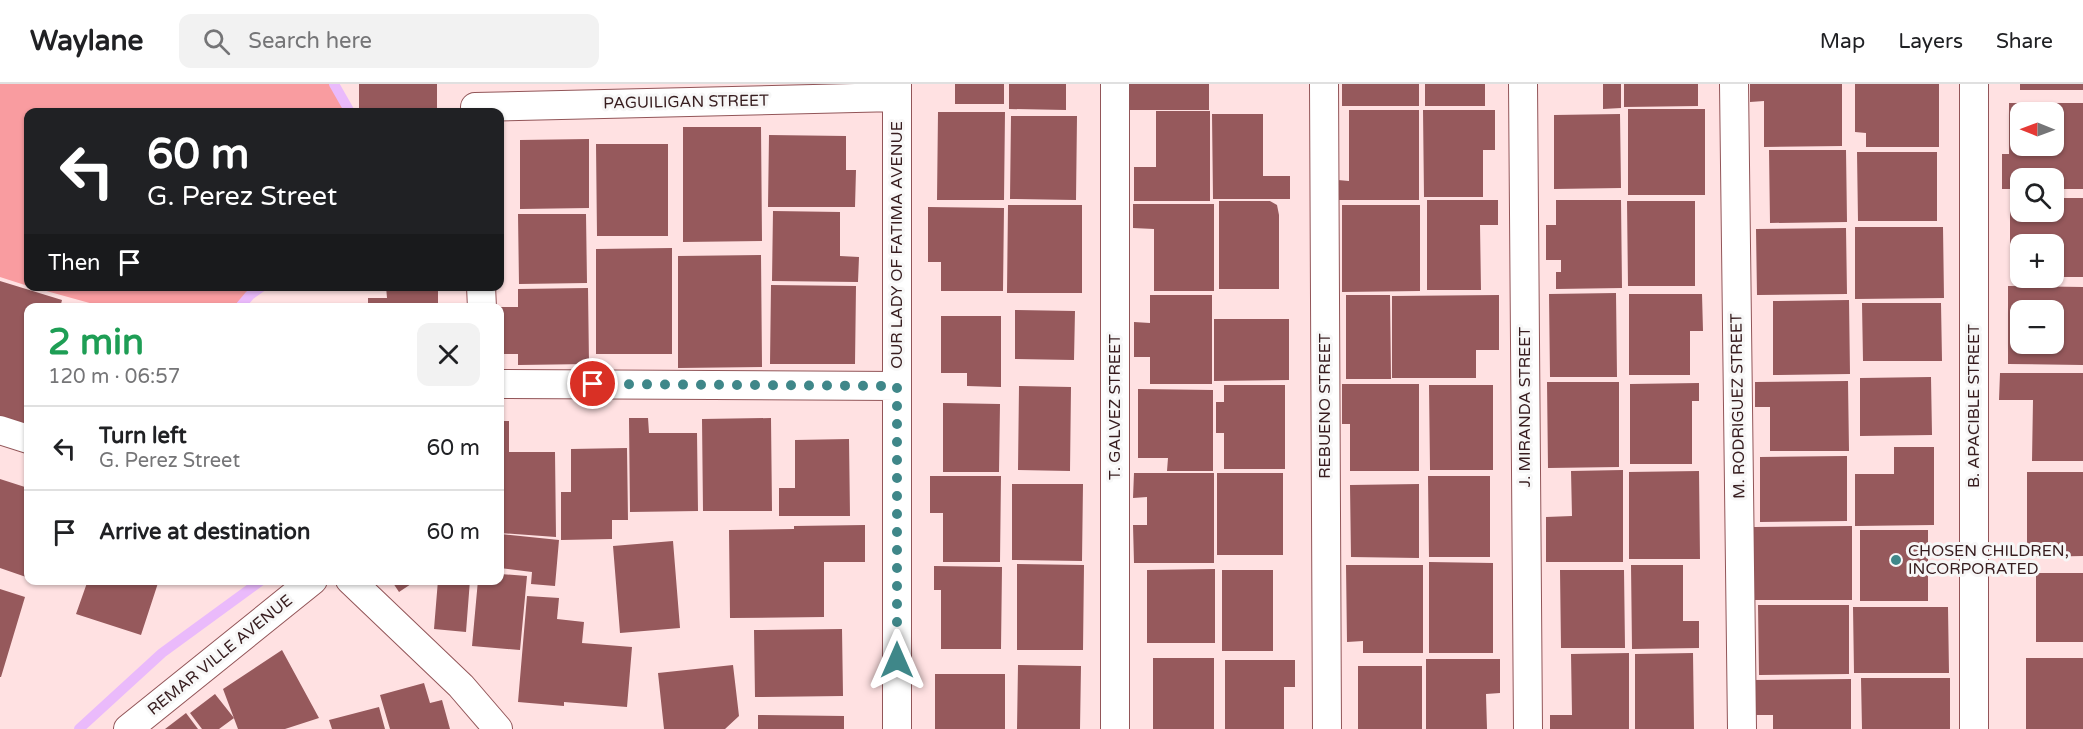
<!DOCTYPE html>
<meta charset="utf-8">
<style>
body{margin:0;font-family:"Varela Round",sans-serif;background:#f2f2f2;color:#202124;height:100vh;display:flex;flex-direction:column;font-size:22px;white-space:nowrap}
*{box-sizing:border-box;margin:0}
p{font-size:20px;color:#757577}
.icon{flex:none;width:33px;height:33px;fill:none;stroke:currentColor;stroke-width:2;stroke-linecap:round;stroke-linejoin:round}
.map{position:relative;flex:1;overflow:hidden}
.sheet{position:absolute;left:24px;top:219px;width:480px;height:282px;display:flex;flex-direction:column;background:#fff;border-radius:12px;box-shadow:0 2px 4px #0004}
.sheet>*{flex:none}
.top-card{position:absolute;left:24px;top:24px;width:480px;height:183px;border-radius:12px;box-shadow:0 2px 4px #0004;background:#202124;color:#fff;overflow:hidden}
.needle{width:39px;rotate:271deg}
.tools{position:absolute;left:2010px;top:18px;display:grid;gap:12px}
.tools a{display:grid;place-items:center;width:54px;height:54px;border-radius:12px;background:#fff;box-shadow:0 2px 4px #0004;font-size:30px}
.pin{position:absolute;display:grid;place-items:center;width:51px;height:51px;color:#fff;margin:-26px;border:3px solid #fff;border-radius:50%;box-shadow:0 2px 6px #0007}
.me{position:absolute;width:66px;margin:-33px;rotate:0deg;stroke-linejoin:round;filter:drop-shadow(0 0 4px #0008)}
.turn{display:flex;align-items:center;gap:21px;height:126px;padding:0 24px;font-size:27px}
.turn .icon{width:78px;height:78px;stroke-width:2.5}
.turn b{display:block;font-size:42px;line-height:51px}
.then{display:flex;align-items:center;height:57px;padding:0 24px;background:#0003;gap:12px;font-size:22px}
.round{display:grid;place-items:center;flex:none;width:63px;height:63px;border-radius:12px;background:#f2f2f2}
.head{display:flex;align-items:center;justify-content:space-between;height:102px;padding:0 24px}
h1{font-size:36px;font-weight:800;line-height:45px;color:#1e9e55}
ul{padding:0;list-style:none}
li{display:flex;align-items:center;gap:18px;height:84px;padding:0 24px;border-top:2px solid #e0e0e0}
li div{flex:1}
li b{display:block;font-size:22px}
li em{font-style:normal}
header{display:flex;align-items:center;gap:36px;box-sizing:border-box;height:84px;padding:0 30px;background:#fff;border-bottom:2px solid #e0e0e0}
header strong{font-size:28px}
nav{display:flex;gap:33px;margin-inline-start:auto;font-size:21px}
.search{width:420px;height:54px;background:#f2f2f2;display:flex;align-items:center;gap:15px;box-sizing:border-box;padding:0 21px;border-radius:12px;color:#757577;font-size:22px}
.map>svg:first-child{display:block}
.green{fill:#f99ca0}
.lines{fill:none;stroke-linecap:round;stroke-linejoin:round}
.stream{stroke:#eabafb;stroke-width:10}
.building{fill:#96595c;fill-rule:evenodd}
.minor-casing{stroke:#925558;stroke-width:30}
.minor{stroke:#fff;stroke-width:28}
.route{stroke:#3f8789;stroke-width:10;stroke-dasharray:0 18}
.poi-dot{fill:#3f8789;stroke:#f7f7f7;stroke-width:2}
.labels{text-anchor:middle;dominant-baseline:central;stroke-width:6;stroke-linejoin:round;paint-order:stroke}
.street-label{font-size:16px;fill:#371d1f;stroke:#f7f7f7}
.poi-label{font-size:16px;fill:#371d1f;stroke:#f7f7f7;text-anchor:start}
</style>
<header>
<strong>Waylane</strong>
<div class="search"><svg class="icon" aria-label="search" viewBox="0 0 24 24"><circle cx="10" cy="10" r="6"/><path d="M15 15l6 6"/></svg>Search here</div>
<nav><a>Map</a><a>Layers</a><a>Share</a></nav>
</header>
<div class="map">
<svg width="2083" height="645" viewBox="0 0 2083 645">
<rect width="100%" height="100%" fill="#ffe1e2"/>
<path class="green" d="M 0,0 L 334,0 L 350,28 L 28,28 L 28,202 L 0,193 Z
M 32,203 L 263,203 L 250,211 L 239,224 L 104,223 Z"/>
<g class="lines">
<path class="stream" d="M 334,0 L 350,28
M 239,224 L 250,211 L 263,202
M 79,645 L 162,569 L 262,496"/>
</g>
<path class="building" d="M 359,0 L 437,0 L 437,28 L 359,28 Z
M 955,0 L 1004,0 L 1004,20 L 955,20 Z
M 1009,0 L 1066,0 L 1066,26 L 1009,25 Z
M 1128,0 L 1209,0 L 1209,26 L 1128,26 Z
M 1342,0 L 1419,0 L 1419,22 L 1342,22 Z
M 1425,0 L 1485,0 L 1485,22 L 1425,22 Z
M 1603,0 L 1621,0 L 1621,24 L 1603,25 Z
M 1624,0 L 1698,0 L 1698,22 L 1624,23 Z
M 1750,0 L 1842,0 L 1842,62 L 1764,63 L 1764,17 L 1750,18 Z
M 1855,0 L 1939,0 L 1939,63 L 1866,63 L 1866,49 L 1855,48 Z
M 2020,0 L 2083,0 L 2083,6 L 2020,6 Z
M 2009,19 L 2083,19 L 2083,105 L 2054,105 L 2054,94 L 2020,94 L 2020,105 L 2002,105 L 2002,70 L 2009,70 ZM 2020,28 L 2054,28 L 2054,62 L 2020,62 Z
M 1628,25 L 1705,25 L 1705,111 L 1628,111 Z
M 1349,26 L 1419,26 L 1419,116 L 1338,116 L 1338,96 L 1349,97 Z
M 1423,26 L 1495,26 L 1495,66 L 1483,66 L 1483,113 L 1424,113 Z
M 1156,27 L 1210,27 L 1210,117 L 1134,117 L 1134,83 L 1156,83 Z
M 938,28 L 1005,28 L 1004,116 L 937,116 Z
M 1212,30 L 1263,30 L 1263,92 L 1290,92 L 1290,115 L 1213,115 Z
M 1620,30 L 1621,104 L 1554,105 L 1554,31 Z
M 1011,32 L 1077,32 L 1076,116 L 1010,115 Z
M 683,43 L 761,43 L 762,157 L 683,158 Z
M 769,51 L 846,52 L 846,86 L 856,86 L 855,123 L 768,123 Z
M 589,55 L 589,124 L 520,125 L 520,56 Z
M 596,60 L 668,60 L 668,152 L 597,152 Z
M 1769,66 L 1846,66 L 1847,138 L 1770,139 Z
M 1857,68 L 1937,68 L 1937,137 L 1858,137 Z
M 2010,113 L 2020,113 L 2020,128 L 2054,128 L 2054,114 L 2083,114 L 2083,193 L 2054,193 L 2054,160 L 2020,160 L 2020,192 L 2010,192 Z
M 1427,116 L 1498,116 L 1498,141 L 1480,141 L 1481,206 L 1427,206 Z
M 1556,116 L 1621,116 L 1622,204 L 1556,205 L 1556,188 L 1561,188 L 1561,176 L 1546,176 L 1546,141 L 1556,141 Z
M 1219,117 L 1270,117 L 1277,121 L 1279,131 L 1279,205 L 1219,205 Z
M 1627,117 L 1695,117 L 1695,202 L 1628,202 Z
M 1133,120 L 1214,120 L 1214,207 L 1154,207 L 1154,145 L 1133,144 Z
M 1008,121 L 1082,121 L 1082,209 L 1007,209 Z
M 1342,121 L 1420,121 L 1420,207 L 1342,208 Z
M 928,123 L 1004,124 L 1003,207 L 941,207 L 941,178 L 928,178 Z
M 773,127 L 840,128 L 840,172 L 859,173 L 858,198 L 772,197 Z
M 518,130 L 586,130 L 587,199 L 519,200 Z
M 1855,143 L 1943,143 L 1944,214 L 1855,215 Z
M 1846,144 L 1847,210 L 1757,211 L 1756,145 Z
M 672,164 L 672,270 L 596,270 L 596,165 Z
M 761,171 L 762,283 L 678,284 L 678,172 Z
M 0,197 L 62,216 L 60,224 L 28,224 L 28,327 L 23,344 L 0,337 Z
M 771,201 L 856,202 L 855,280 L 770,280 Z
M 386,202 L 438,202 L 438,224 L 368,224 L 368,214 L 387,214 Z
M 2008,202 L 2083,203 L 2083,281 L 2008,280 ZM 2020,226 L 2054,226 L 2054,260 L 2020,260 Z
M 588,204 L 589,280 L 518,281 L 518,270 L 500,270 L 500,223 L 518,223 L 518,205 Z
M 1616,209 L 1617,293 L 1550,293 L 1549,210 Z
M 1629,210 L 1702,210 L 1703,247 L 1690,247 L 1690,291 L 1629,291 Z
M 1150,211 L 1212,211 L 1212,300 L 1150,300 L 1150,273 L 1134,273 L 1134,238 L 1150,239 Z
M 1346,211 L 1390,211 L 1391,295 L 1346,295 Z
M 1499,211 L 1499,266 L 1476,266 L 1476,294 L 1392,294 L 1392,212 Z
M 1849,216 L 1850,290 L 1773,291 L 1773,217 Z
M 1862,219 L 1941,219 L 1942,277 L 1863,277 Z
M 1015,226 L 1075,227 L 1074,276 L 1015,275 Z
M 941,232 L 1001,232 L 1001,303 L 967,302 L 967,289 L 941,289 Z
M 1214,235 L 1289,235 L 1289,296 L 1214,297 Z
M 2000,289 L 2083,289 L 2083,377 L 2032,377 L 2033,316 L 1999,316 Z
M 1931,293 L 1932,351 L 1860,352 L 1860,294 Z
M 1848,297 L 1849,367 L 1770,367 L 1770,323 L 1755,323 L 1755,298 Z
M 1547,298 L 1619,298 L 1619,383 L 1548,384 Z
M 1699,299 L 1699,317 L 1692,317 L 1692,380 L 1630,380 L 1630,300 Z
M 1342,300 L 1419,300 L 1419,387 L 1350,387 L 1350,340 L 1342,340 Z
M 1224,301 L 1285,301 L 1285,385 L 1224,385 L 1224,349 L 1216,349 L 1216,318 L 1224,318 Z
M 1429,301 L 1493,301 L 1493,386 L 1430,386 Z
M 1019,302 L 1071,303 L 1070,387 L 1018,386 Z
M 1138,305 L 1213,306 L 1213,387 L 1167,387 L 1168,374 L 1138,374 Z
M 943,319 L 1000,320 L 999,388 L 943,388 Z
M 629,334 L 648,334 L 649,349 L 697,349 L 698,427 L 630,428 Z
M 771,334 L 772,427 L 703,427 L 702,335 Z
M 500,337 L 509,337 L 509,368 L 555,368 L 556,453 L 500,449 Z
M 849,355 L 850,432 L 779,432 L 779,404 L 795,404 L 795,356 Z
M 1894,363 L 1934,363 L 1934,441 L 1855,442 L 1855,390 L 1894,390 Z
M 627,364 L 628,436 L 612,436 L 612,455 L 561,456 L 561,408 L 571,408 L 571,365 Z
M 1847,372 L 1847,437 L 1760,438 L 1760,373 Z
M 1623,386 L 1623,478 L 1546,478 L 1546,433 L 1572,432 L 1571,387 Z
M 1699,387 L 1700,475 L 1629,475 L 1629,388 Z
M 2027,388 L 2083,388 L 2083,472 L 2027,473 Z
M 1134,389 L 1214,389 L 1214,479 L 1134,479 L 1133,441 L 1147,441 L 1147,413 L 1133,414 Z
M 1217,389 L 1283,389 L 1283,471 L 1217,471 Z
M 930,392 L 1001,392 L 1000,478 L 943,478 L 943,429 L 930,429 Z
M 1428,392 L 1490,392 L 1490,473 L 1429,473 Z
M 0,395 L 28,404 L 28,486 L 26,493 L 0,484 Z
M 1012,400 L 1083,400 L 1082,477 L 1012,476 Z
M 1419,400 L 1419,474 L 1351,473 L 1350,401 Z
M 865,441 L 865,478 L 824,478 L 824,533 L 730,534 L 729,446 L 794,445 L 794,442 Z
M 1852,442 L 1852,516 L 1754,516 L 1754,443 Z
M 1860,446 L 1928,446 L 1928,517 L 1860,517 Z
M 500,450 L 559,456 L 555,502 L 531,500 L 532,488 L 500,484 Z
M 673,457 L 680,544 L 620,549 L 613,462 Z
M 1429,478 L 1493,479 L 1493,569 L 1429,569 Z
M 1017,480 L 1084,481 L 1083,566 L 1017,566 Z
M 1346,481 L 1423,481 L 1423,569 L 1363,569 L 1363,557 L 1347,558 Z
M 1631,481 L 1683,481 L 1683,537 L 1699,537 L 1699,564 L 1632,565 Z
M 934,482 L 1002,483 L 1001,565 L 941,565 L 941,506 L 934,506 Z
M 1215,485 L 1215,559 L 1147,559 L 1147,486 Z
M 1222,486 L 1273,486 L 1273,567 L 1222,567 Z
M 1560,486 L 1624,486 L 1625,564 L 1561,564 Z
M 2036,489 L 2083,489 L 2083,558 L 2036,558 Z
M 500,490 L 527,492 L 520,566 L 472,562 L 478,496 L 500,496 Z
M 88,496 L 159,496 L 141,551 L 76,530 Z
M 391,496 L 417,496 L 399,508 Z
M 438,496 L 470,496 L 466,548 L 434,545 Z
M 0,505 L 25,513 L 1,593 L 0,593 Z
M 527,512 L 559,514 L 557,535 L 584,538 L 582,559 L 632,563 L 627,623 L 564,618 L 564,622 L 518,618 Z
M 1758,521 L 1849,521 L 1849,590 L 1759,591 Z
M 1853,523 L 1948,523 L 1949,589 L 1854,589 Z
M 842,545 L 843,612 L 755,613 L 754,546 Z
M 282,566 L 319,634 L 285,645 L 238,645 L 223,605 Z
M 1629,569 L 1629,645 L 1550,645 L 1550,631 L 1572,631 L 1571,570 Z
M 1693,569 L 1694,645 L 1635,645 L 1635,570 Z
M 1153,574 L 1214,574 L 1214,645 L 1153,645 Z
M 2026,574 L 2083,574 L 2083,645 L 2026,645 Z
M 1426,575 L 1500,575 L 1500,609 L 1486,610 L 1487,645 L 1426,645 Z
M 1225,576 L 1295,576 L 1295,603 L 1284,603 L 1284,645 L 1225,645 Z
M 733,581 L 739,632 L 725,645 L 664,645 L 658,589 Z
M 1018,581 L 1081,582 L 1080,645 L 1017,645 Z
M 1358,582 L 1422,582 L 1422,645 L 1358,645 Z
M 935,590 L 1005,590 L 1005,645 L 935,645 Z
M 1861,594 L 1950,594 L 1950,645 L 1862,645 Z
M 1851,595 L 1851,645 L 1773,645 L 1773,631 L 1753,631 L 1753,596 Z
M 424,599 L 430,619 L 442,616 L 450,645 L 390,645 L 380,611 Z
M 215,610 L 234,634 L 219,645 L 202,645 L 190,629 Z
M 379,623 L 385,645 L 332,645 L 329,636 Z
M 186,629 L 198,645 L 165,645 Z
M 758,631 L 844,632 L 844,645 L 758,645 Z"/>
<g class="lines">
<g class="minor-casing">
<path id="minor" d="M 897,0 L 897,645
M 1324,0 L 1327,645
M 1523,0 L 1528,645
M 1734,0 L 1742,645
M 475,23 L 897,13
M 481,202 L 482,224
M 500,300 L 897,302
M 0,346 L 28,355
M 350,496 L 461,602 L 498,645
M 128,645 L 313,496
M 1115,645 L 1115,0
M 1974,645 L 1974,0"/>
</g>
<use href="#minor" class="minor"/>
</g>
<g class="lines">
<path class="route" d="M 593,300 L 897,302 L 897,576"/>
</g>
<circle class="poi-dot" cx="1896" cy="476" r="6"/>
<g class="labels">
<g class="street-label">
<text transform="translate(686 18) rotate(-1)">PAGUILIGAN STREET</text>
<text transform="translate(897 161) rotate(-90)">OUR LADY OF FATIMA AVENUE</text>
<text transform="translate(1325 322) rotate(-90)">REBUENO STREET</text>
<text transform="translate(1738 322) rotate(-91)">M. RODRIGUEZ STREET</text>
<text transform="translate(1974 322) rotate(-90)">B. APACIBLE STREET</text>
<text transform="translate(1115 323) rotate(-90)">T. GALVEZ STREET</text>
<text transform="translate(1525 323) rotate(-90)">J. MIRANDA STREET</text>
<text transform="translate(220 571) rotate(-39)">REMAR VILLE AVENUE</text>
</g>
<g class="poi-label">
<text x="1908" y="467">CHOSEN CHILDREN,<tspan x="1908" dy="18">INCORPORATED</tspan></text>
</g>
</g>
</svg>
<div class="tools">
<a><svg class="needle" viewBox="-14 -14 28 28"><path d="M0-13l5 13h-10z" fill="#e53935"/><path d="M0 13l5-13h-10z" fill="#757577"/></svg></a>
<a><svg class="icon" aria-label="search" viewBox="0 0 24 24"><circle cx="10" cy="10" r="6"/><path d="M15 15l6 6"/></svg></a>
<a>+</a>
<a>−</a>
</div>
<div class="pin" style="left:593px;top:300px;background:#d93025"><svg class="icon" aria-label="arrive" viewBox="0 0 24 24"><path d="M6 21V4h12l-3 4 3 4H6"/></svg></div>
<svg class="me" style="left:897px;top:576px" viewBox="-20 -20 40 40"><path d="M0-17L14 15 0 8-14 15z" fill="#3f8789" stroke="#fff" stroke-width="4"/></svg>
<div class="top-card">
<div class="turn"><svg class="icon" aria-label="left" viewBox="0 0 24 24"><path d="M17 20v-9H6M10 6l-5 5 5 5"/></svg><div><b>60 m</b>G. Perez Street</div></div>
<div class="then">Then<svg class="icon" aria-label="arrive" viewBox="0 0 24 24"><path d="M6 21V4h12l-3 4 3 4H6"/></svg></div>
</div>
<section class="sheet">
<div class="head"><div><h1>2 min</h1><p>120 m · 06:57</p></div><a class="round"><svg class="icon" aria-label="close" viewBox="0 0 24 24"><path d="M6 6l12 12M18 6L6 18"/></svg></a></div>
<ul>
<li><svg class="icon" aria-label="left" viewBox="0 0 24 24"><path d="M17 20v-9H6M10 6l-5 5 5 5"/></svg><div><b>Turn left</b><p>G. Perez Street</p></div><em>60 m</em></li>
<li><svg class="icon" aria-label="arrive" viewBox="0 0 24 24"><path d="M6 21V4h12l-3 4 3 4H6"/></svg><div><b>Arrive at destination</b></div><em>60 m</em></li>
</ul>
</section>
</div>
